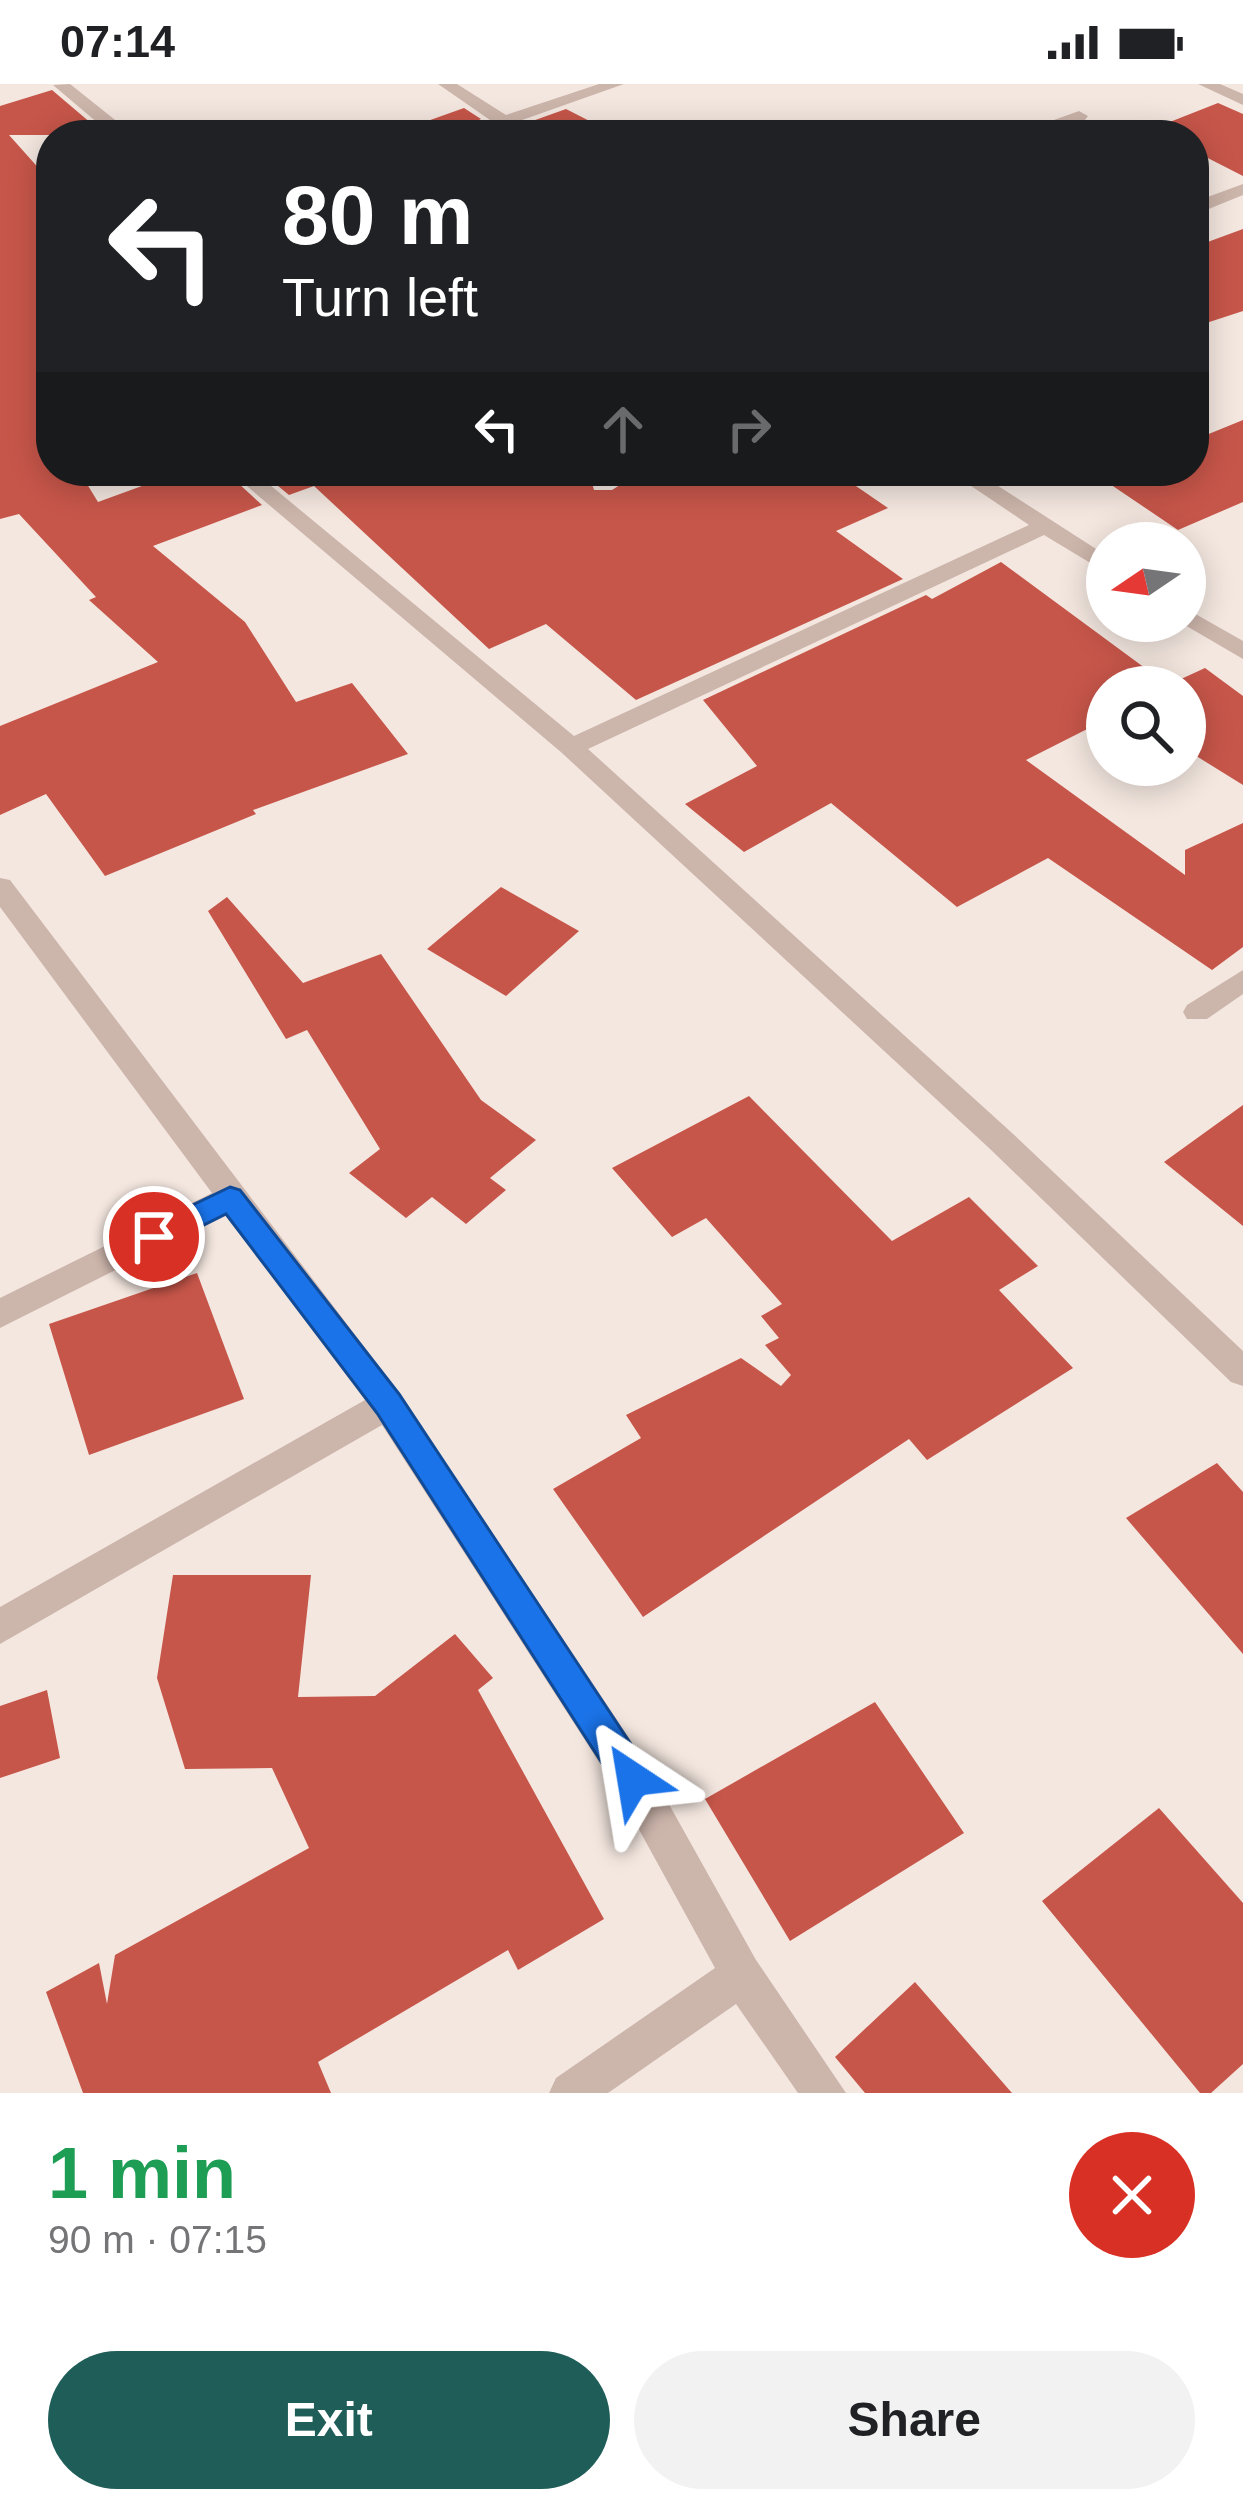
<!DOCTYPE html>
<meta charset="utf-8">
<style>
body{margin:0;font-family:Arial,sans-serif;background:#f2f2f2;color:#202124;height:100vh;display:flex;flex-direction:column;font-size:45px;white-space:nowrap}
*{box-sizing:border-box;margin:0}
p{font-size:39px;color:#757577}
.icon{flex:none;width:66px;height:66px;fill:none;stroke:currentColor;stroke-width:2;stroke-linecap:round;stroke-linejoin:round}
.map{position:relative;height:2009px;overflow:hidden}
.details{display:flex;flex-direction:column;background:#fff;flex:1}
.details>*{flex:none}
.hud{position:absolute;left:36px;top:36px;width:1173px;height:366px;border-radius:48px;box-shadow:0 6px 30px #0003;background:#202124;color:#fff;overflow:hidden}
.needle{width:78px;rotate:257deg}
.controls{position:absolute;left:1086px;top:438px;display:grid;gap:24px}
.controls a{display:grid;place-items:center;width:120px;height:120px;border-radius:50%;background:#fff;box-shadow:0 6px 30px #0003;font-size:60px}
.pin{position:absolute;display:grid;place-items:center;width:102px;height:102px;color:#fff;margin:-51px;border:6px solid #fff;border-radius:50%;box-shadow:0 3px 12px #0007}
.me{position:absolute;width:132px;margin:-66px;rotate:327deg;stroke-linejoin:round;filter:drop-shadow(0 0 9px #0008)}
.turn{display:flex;align-items:center;gap:42px;height:252px;padding:0 48px;font-size:54px}
.turn .icon{width:156px;height:156px;stroke-width:2.5}
.turn b{display:block;font-size:84px;line-height:102px}
.lanes{display:flex;align-items:center;height:114px;padding:0 48px;background:#0003;justify-content:center;gap:60px;direction:ltr}
.lanes .off{opacity:.35}
.round{display:grid;place-items:center;flex:none;width:126px;height:126px;border-radius:63px;background:#f2f2f2}
.overview{display:flex;align-items:center;justify-content:space-between;height:204px;padding:0 48px}
h1{font-size:72px;font-weight:700;line-height:90px;color:#1e9e55}
.action{display:flex;gap:24px;margin-top:auto;padding:24px 48px}
.action a{flex:1;height:138px;border-radius:72px;background:#1f5d58;color:#fff;font-size:48px;font-weight:700;line-height:138px;text-align:center}
.action a+a{background:#f2f2f2;color:#202124}
.status{display:flex;justify-content:space-between;align-items:center;height:84px;padding:0 60px;background:#fff;direction:ltr}
.status svg{height:33px;fill:currentColor}
.map>svg:first-child{display:block}
.building{fill:#c7564a}
.lines{fill:none;stroke-linecap:round;stroke-linejoin:round}
.minor{fill:#ccb5ab;fill-rule:evenodd}
.route{fill:#1a73e8;stroke:#114b97;stroke-width:3}
</style>
<div class="status"><b>07:14</b><svg viewBox="0 0 49 12"><path d="M0 12V9h3v3zM5 12V6h3v6zM10 12V3h3v9zM15 12V0h3v12zM26 1h20v11H26zM47 4h2v5h-2z"/></svg></div>
<div class="map">
<svg width="1243" height="2009" viewBox="0 0 1243 2009">
<rect width="100%" height="100%" fill="#f4e7e0"/>
<path class="building" d="M 52,6 L 105,51 L 9,51 L 51,98 L 51,387 L 79,387 L 98,418 L 183,387 L 225,387 L 262,421 L 153,462 L 245,538 L 296,618 L 352,599 L 408,670 L 253,726 L 256,730 L 105,792 L 46,710 L 0,731 L 0,642 L 158,578 L 89,516 L 96,513 L 19,430 L 0,435 L 0,22 Z
M 1218,19 L 1243,30 L 1243,92 L 1194,67 L 1194,51 L 1164,51 L 1152,45 Z
M 464,24 L 481,35 L 450,51 L 406,51 L 405,45 Z
M 566,25 L 617,51 L 493,51 Z
M 1243,145 L 1243,227 L 1194,243 L 1194,163 Z
M 1243,336 L 1243,418 L 1178,446 L 1101,394 L 1118,387 L 1194,387 L 1194,356 Z
M 260,387 L 595,387 L 590,392 L 594,406 L 612,406 L 642,387 L 834,387 L 888,424 L 836,447 L 903,495 L 636,616 L 546,540 L 489,565 L 314,402 L 289,411 Z
M 1001,478 L 1168,601 L 1205,584 L 1243,612 L 1243,701 L 1185,665 L 1185,603 L 1107,603 L 1107,635 L 1026,676 L 1185,791 L 1185,766 L 1243,739 L 1243,863 L 1212,886 L 1048,774 L 957,823 L 831,719 L 744,768 L 685,720 L 757,682 L 703,616 L 926,511 L 932,515 Z
M 501,803 L 579,847 L 506,912 L 427,865 Z
M 227,813 L 303,899 L 381,870 L 481,1016 L 536,1056 L 490,1094 L 506,1106 L 466,1140 L 432,1113 L 406,1134 L 349,1089 L 380,1065 L 307,946 L 286,955 L 208,827 Z
M 749,1012 L 892,1157 L 969,1113 L 1038,1182 L 999,1206 L 1073,1284 L 927,1376 L 909,1355 L 643,1533 L 553,1405 L 641,1354 L 626,1331 L 741,1274 L 781,1302 L 791,1291 L 765,1261 L 779,1254 L 761,1232 L 782,1220 L 706,1134 L 672,1153 L 612,1084 Z
M 1243,1021 L 1243,1142 L 1164,1078 Z
M 197,1189 L 244,1315 L 89,1371 L 49,1240 Z
M 1217,1379 L 1243,1408 L 1243,1570 L 1126,1434 Z
M 173,1491 L 311,1491 L 298,1613 L 375,1612 L 455,1550 L 493,1594 L 478,1606 L 604,1835 L 518,1886 L 508,1866 L 318,1978 L 331,2009 L 83,2009 L 46,1908 L 99,1879 L 107,1920 L 115,1871 L 309,1764 L 272,1684 L 185,1685 L 157,1594 Z
M 47,1606 L 60,1674 L 0,1694 L 0,1622 Z
M 875,1618 L 964,1749 L 790,1857 L 705,1715 Z
M 1159,1724 L 1243,1819 L 1243,1980 L 1211,2009 L 1200,2009 L 1042,1817 Z
M 915,1898 L 1012,2009 L 865,2009 L 835,1973 Z"/>
<g class="lines">
<path class="minor" d="M 70,0 L 129,47 L 132,51 L 112,51 L 53,1 Z
M 438,0 L 457,0 L 506,31 L 599,0 L 624,0 L 480,51 L 454,51 L 490,36 Z
M 1198,0 L 1220,0 L 1243,10 L 1243,21 Z
M 1079,27 L 1088,32 L 1085,36 L 1038,51 L 1012,51 Z
M 1243,100 L 1243,111 L 1194,131 L 1194,118 Z
M 229,387 L 253,387 L 574,652 L 1029,441 L 949,387 L 975,387 L 1107,472 L 1107,489 L 1044,451 L 588,665 L 1011,1048 L 1243,1267 L 1243,1302 L 1231,1298 L 989,1064 L 562,669 Z
M 608,387 L 638,387 L 610,402 L 594,402 L 594,392 Z
M 1185,524 L 1243,557 L 1243,575 L 1178,537 L 1185,537 Z
M 0,794 L 10,796 L 400,1310 L 647,1681 L 756,1876 L 846,2009 L 798,2009 L 736,1920 L 608,2009 L 549,2009 L 556,1994 L 715,1884 L 619,1709 L 382,1341 L 0,1560 L 0,1523 L 365,1316 L 227,1130 L 0,1244 L 0,1214 L 212,1109 L 0,823 Z
M 1243,886 L 1243,910 L 1207,935 L 1187,935 L 1183,928 L 1187,921 Z"/>
</g>
<path class="route" d="M 230,1103 L 240,1106 L 399,1310 L 646,1683 L 651,1695 L 646,1707 L 633,1713 L 620,1707 L 377,1329 L 226,1130 L 164,1161 L 143,1161 L 139,1153 L 143,1145 Z"/>
</svg>
<div class="controls">
<a><svg class="needle" viewBox="-14 -14 28 28"><path d="M0-13l5 13h-10z" fill="#e53935"/><path d="M0 13l5-13h-10z" fill="#757577"/></svg></a>
<a><svg class="icon" aria-label="search" viewBox="0 0 24 24"><circle cx="10" cy="10" r="6"/><path d="M15 15l6 6"/></svg></a>
</div>
<div class="pin" style="left:154px;top:1153px;background:#d93025"><svg class="icon" aria-label="arrive" viewBox="0 0 24 24"><path d="M6 21V4h12l-3 4 3 4H6"/></svg></div>
<svg class="me" style="left:633px;top:1695px" viewBox="-20 -20 40 40"><path d="M0-17L14 15 0 8-14 15z" fill="#1a73e8" stroke="#fff" stroke-width="4"/></svg>
<div class="hud">
<div class="turn"><svg class="icon" aria-label="left" viewBox="0 0 24 24"><path d="M17 20v-9H6M10 6l-5 5 5 5"/></svg><div><b>80 m</b>Turn left</div></div>
<div class="lanes"><svg class="icon" aria-label="left" viewBox="0 0 24 24"><path d="M17 20v-9H6M10 6l-5 5 5 5"/></svg><svg class="icon off" aria-label="ahead" viewBox="0 0 24 24"><path d="M12 20V5M6 11l6-6 6 6"/></svg><svg class="icon off" aria-label="right" viewBox="0 0 24 24"><path d="M7 20v-9h11M14 6l5 5-5 5"/></svg></div>
</div>
</div>
<section class="details">
<div class="overview"><div><h1>1 min</h1><p>90 m · 07:15</p></div><a class="round" style="background:#d93025;color:#fff"><svg class="icon" aria-label="close" viewBox="0 0 24 24"><path d="M6 6l12 12M18 6L6 18"/></svg></a></div>
<div class="action"><a>Exit</a><a>Share</a></div>
</section>
